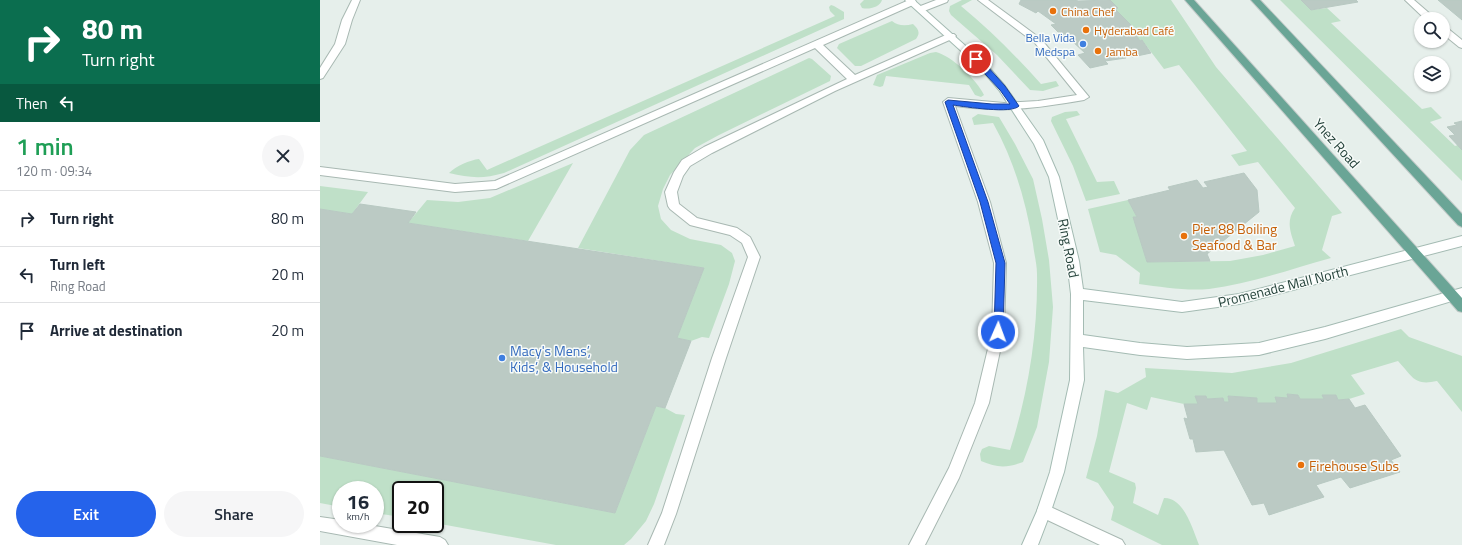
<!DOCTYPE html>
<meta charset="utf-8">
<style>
body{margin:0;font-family:"Titillium Web",sans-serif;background:#f6f6f7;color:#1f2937;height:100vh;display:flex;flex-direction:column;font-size:15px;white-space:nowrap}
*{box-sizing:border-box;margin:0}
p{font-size:13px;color:#747a83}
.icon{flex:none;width:22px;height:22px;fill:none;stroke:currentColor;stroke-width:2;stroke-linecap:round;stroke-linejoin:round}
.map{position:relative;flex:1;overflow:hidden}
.panel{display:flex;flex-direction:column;background:#fff;width:320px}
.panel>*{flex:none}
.hud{background:#0b6e4f;color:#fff;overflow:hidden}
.tools{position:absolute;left:1094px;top:12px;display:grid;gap:8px}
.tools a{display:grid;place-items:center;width:36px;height:36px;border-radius:50%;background:#fff;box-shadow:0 1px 3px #0004;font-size:20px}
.speed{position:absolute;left:12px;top:481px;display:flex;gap:8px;font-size:20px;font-weight:700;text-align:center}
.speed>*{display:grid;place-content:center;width:52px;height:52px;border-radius:50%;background:#fff;box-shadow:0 1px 3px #0004;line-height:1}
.speed small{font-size:10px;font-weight:400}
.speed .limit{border:2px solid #111;border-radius:6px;background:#fff;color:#111}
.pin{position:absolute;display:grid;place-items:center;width:34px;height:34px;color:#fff;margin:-17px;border:2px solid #fff;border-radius:50%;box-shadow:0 1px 4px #0007}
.me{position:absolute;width:44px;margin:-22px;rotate:2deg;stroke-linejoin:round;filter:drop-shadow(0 0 3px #0008)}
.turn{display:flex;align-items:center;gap:14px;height:84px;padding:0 16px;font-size:18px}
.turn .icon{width:52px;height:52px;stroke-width:2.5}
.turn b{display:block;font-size:28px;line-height:34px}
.then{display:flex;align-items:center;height:38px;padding:0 16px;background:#0003;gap:8px;font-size:15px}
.round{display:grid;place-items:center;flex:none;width:42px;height:42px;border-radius:21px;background:#f6f6f7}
.overview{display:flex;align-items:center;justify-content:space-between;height:68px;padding:0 16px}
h1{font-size:24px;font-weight:600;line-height:30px;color:#1e9e55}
.action{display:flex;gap:8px;margin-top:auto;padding:8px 16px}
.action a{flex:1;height:46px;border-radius:24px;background:#2563eb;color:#fff;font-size:16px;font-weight:600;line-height:46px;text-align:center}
.action a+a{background:#f6f6f7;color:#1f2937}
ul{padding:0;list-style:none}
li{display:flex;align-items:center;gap:12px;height:56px;padding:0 16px;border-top:1px solid #e0e1e3}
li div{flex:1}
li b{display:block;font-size:15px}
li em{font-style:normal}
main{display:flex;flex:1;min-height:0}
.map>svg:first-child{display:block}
.green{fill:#bfe0c8}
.building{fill:#bbcac4;stroke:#b8c9c2}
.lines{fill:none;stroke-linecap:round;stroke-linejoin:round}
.lane-casing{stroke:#a8b8b2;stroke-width:2}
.secondary-casing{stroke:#a4bbb3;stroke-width:2}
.primary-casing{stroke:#c2cac8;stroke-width:2}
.lane{fill:#fff;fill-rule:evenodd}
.secondary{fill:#fff;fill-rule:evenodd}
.primary{fill:#6aa596;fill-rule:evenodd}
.route{fill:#2563eb;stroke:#184099}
.food-dot{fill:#e8710a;stroke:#f7fbf9;stroke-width:1.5}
.shop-dot{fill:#3f7fe0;stroke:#f7fbf9;stroke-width:1.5}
.labels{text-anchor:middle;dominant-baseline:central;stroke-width:3;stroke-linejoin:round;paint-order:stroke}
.far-food-label{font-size:12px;fill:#c56008;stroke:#f7fbf9;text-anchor:start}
.far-shop-label{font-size:12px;fill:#366cbe;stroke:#f7fbf9;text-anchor:end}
.street-label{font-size:14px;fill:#24423a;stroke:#f7fbf9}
.food-label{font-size:14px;fill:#c56008;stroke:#f7fbf9;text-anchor:start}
.shop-label{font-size:14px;fill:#366cbe;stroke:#f7fbf9;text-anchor:start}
</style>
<main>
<section class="panel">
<div class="hud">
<div class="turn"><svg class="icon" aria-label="right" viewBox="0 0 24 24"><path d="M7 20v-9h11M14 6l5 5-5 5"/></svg><div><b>80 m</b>Turn right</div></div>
<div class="then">Then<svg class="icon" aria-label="left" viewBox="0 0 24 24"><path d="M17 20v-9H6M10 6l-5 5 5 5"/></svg></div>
</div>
<div class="overview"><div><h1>1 min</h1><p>120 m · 09:34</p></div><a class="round"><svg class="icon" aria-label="close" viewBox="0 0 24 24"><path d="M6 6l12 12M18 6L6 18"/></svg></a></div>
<ul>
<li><svg class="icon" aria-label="right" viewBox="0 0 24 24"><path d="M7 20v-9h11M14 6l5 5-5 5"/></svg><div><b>Turn right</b></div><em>80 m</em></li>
<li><svg class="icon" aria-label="left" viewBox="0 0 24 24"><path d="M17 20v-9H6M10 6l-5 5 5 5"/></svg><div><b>Turn left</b><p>Ring Road</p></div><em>20 m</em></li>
<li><svg class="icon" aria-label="arrive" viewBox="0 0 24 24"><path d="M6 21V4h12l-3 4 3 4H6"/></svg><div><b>Arrive at destination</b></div><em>20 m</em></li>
</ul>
<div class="action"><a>Exit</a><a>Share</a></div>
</section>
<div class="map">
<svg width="1142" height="545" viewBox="0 0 1142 545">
<rect width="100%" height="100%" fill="#e6efeb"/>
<path class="green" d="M 544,0 L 562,0 C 560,7 549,10 542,8 L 540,4 Z
M 642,0 L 652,0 L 641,6 C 670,30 696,56 721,84 L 736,81 L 739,86 L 723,91 L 710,90 L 677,55 L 631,15 L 629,11 L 630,6 Z
M 790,0 L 851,0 L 896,67 L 1022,213 L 1012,216 L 1002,250 L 1011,258 C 971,269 930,284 889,289 C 866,291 842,287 819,284 L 820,273 L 796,255 L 780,252 L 768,209 L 808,200 L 817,217 L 814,217 L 827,262 L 910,261 L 943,255 L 975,246 C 970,231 966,221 975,208 L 938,162 L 919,166 L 911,155 L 927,151 L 859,65 L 844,69 L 822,40 L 820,41 L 812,29 L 814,28 L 795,9 L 798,8 Z
M 960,0 L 981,0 L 991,10 L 1007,8 L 1021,21 L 1011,23 L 1102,109 L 1111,107 L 1122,118 L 1110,122 L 1135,146 L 1138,145 L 1142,150 L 1142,181 Z
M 511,5 L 514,6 L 524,12 L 524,19 L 184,173 C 163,179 150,178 129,173 C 136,166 150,160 159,159 L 167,170 L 515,16 L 510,11 L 509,7 Z
M 572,21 C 578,26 585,26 593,24 C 598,29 601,32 596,39 L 541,66 L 535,66 L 517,48 L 519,44 Z
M 616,52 C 632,56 657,80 664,95 L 661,97 L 655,95 L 649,85 L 566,76 L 563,86 L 560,87 L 553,85 L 557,75 L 610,53 Z
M 489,58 L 492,59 L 511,76 L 510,81 L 399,135 L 375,148 L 350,175 L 343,189 L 338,206 L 341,219 L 351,230 L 370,239 L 401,245 L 412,253 L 415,261 L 409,284 L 389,338 L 382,337 L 371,341 L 357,338 L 384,268 L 258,248 L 310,150 L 324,135 Z
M 757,111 L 760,115 L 746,119 L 777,182 L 794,181 L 800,194 L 766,201 L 753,166 L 731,121 L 732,117 L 745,112 Z
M 658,114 L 679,117 L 695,144 L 713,179 L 722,219 L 729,260 L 733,307 L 729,362 L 717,427 L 703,462 C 687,468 677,468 661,461 L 660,454 L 662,449 L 669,446 L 690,450 C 708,394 718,333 717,274 C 717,264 714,254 713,244 C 706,202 694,160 673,123 L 654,125 L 652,118 Z
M 253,163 L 208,241 L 88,223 L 107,200 L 138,202 L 170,198 Z
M 0,186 L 48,192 L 32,214 L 0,209 Z
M 1081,329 L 1089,337 L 1142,356 L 1142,412 L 1117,381 C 1094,386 1093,377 1078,361 L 1031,375 L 1045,394 L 1029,399 L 1018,400 L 1016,395 L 1003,395 L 1004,399 L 980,399 L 978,395 L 968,394 L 968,398 L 956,397 L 957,403 L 937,403 L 936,398 L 908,396 L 909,402 L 904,402 L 903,398 L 887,399 L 886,396 L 876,396 L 878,404 L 864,404 L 831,397 L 827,410 L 807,403 L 789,472 L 815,483 L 816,488 L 813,503 L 838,515 L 844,498 C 864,497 873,530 879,545 L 842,545 L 791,520 L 794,507 L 778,483 L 766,478 L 777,436 L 785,390 L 798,393 L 826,377 L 825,368 L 912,373 L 971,363 Z
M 336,406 L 345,408 L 356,414 L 365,415 L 334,504 L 326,521 L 311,539 L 304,545 L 236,545 L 115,523 L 115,490 L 81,490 L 81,517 L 55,513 L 55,490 L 21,490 L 21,507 L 0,503 L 0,456 L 295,513 Z"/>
<path class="building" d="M 701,0 L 756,0 L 758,1 L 790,0 L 798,8 L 795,9 L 814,28 L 812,29 L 820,41 L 822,40 L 831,53 L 812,57 L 810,54 L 804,55 L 806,58 L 785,61 L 788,64 L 770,68 L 758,55 L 765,53 L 752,41 L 754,40 L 751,37 L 745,39 L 731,25 L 736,24 L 718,11 L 716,13 L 699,4 Z
M 981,0 L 1036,0 L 1038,2 L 991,10 Z
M 1118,0 L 1142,0 L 1142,20 Z
M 1142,121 L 1142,150 L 1129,136 L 1135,135 L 1127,127 L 1137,125 L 1134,123 Z
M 924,173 L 937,190 L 939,212 L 887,254 L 890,261 L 827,262 L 813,217 L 817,217 L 808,200 L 850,190 L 848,187 L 877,180 L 883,188 L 888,187 L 884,182 Z
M 40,204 L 96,212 L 88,223 L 384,268 L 357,338 L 371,341 L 345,408 L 336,406 L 295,513 L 0,456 L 0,209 L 32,214 Z
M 967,394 L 978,395 L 980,399 L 1004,399 L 1002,395 L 1016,395 L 1018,400 L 1029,399 L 1035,408 L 1045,405 L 1081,456 L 1071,460 L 1080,472 L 1030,488 L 1021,477 L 996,485 L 1004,497 L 949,515 L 944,503 L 932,505 L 904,450 L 876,452 L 873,439 L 870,439 L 864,418 L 868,419 L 864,404 L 878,404 L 875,396 L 886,396 L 887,399 L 903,398 L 904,402 L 909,402 L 908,396 L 937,398 L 937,403 L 957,403 L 955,397 L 968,398 Z"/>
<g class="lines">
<g class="lane-casing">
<path id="lane" d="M 32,0 L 40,0 L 32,20 L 25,44 L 3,78 L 0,79 L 0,68 L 15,44 L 22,20 Z
M 589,0 L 595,0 L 596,2 L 595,4 L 503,45 L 535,75 L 628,34 L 634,34 L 636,36 L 634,38 L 515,91 L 392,153 L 370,166 L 363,176 L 357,192 L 359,204 L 377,218 L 417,228 L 430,237 L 440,257 L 406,358 L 356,514 L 344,545 L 328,545 L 342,513 L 392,358 L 428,257 L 422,243 L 410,235 L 370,225 L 350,209 L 348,206 L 345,192 L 354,172 L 362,160 L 384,147 L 527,79 L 495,48 L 176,189 L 135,192 L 0,175 L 0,167 L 135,184 L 175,181 Z
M 616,0 L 628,0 L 627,2 L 604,11 L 598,11 L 597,9 L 598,7 Z
M 658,0 L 668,0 L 721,39 L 769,97 L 764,100 C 717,108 683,113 635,106 L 670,202 L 686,263 L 684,332 L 669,403 L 639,478 L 605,545 L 589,545 L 629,468 L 655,403 L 672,332 L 674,263 L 658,202 L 623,102 L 628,98 L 684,103 L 718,101 L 757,95 L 715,43 Z
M 1085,0 L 1094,0 L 1116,19 L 1105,19 Z
M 1123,26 L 1126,27 L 1142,40 L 1142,48 L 1139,47 L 1123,34 Z
M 724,504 L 802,540 L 805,545 L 780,545 L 719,516 L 717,511 L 719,506 Z
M 0,517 L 21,520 L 21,524 L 43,524 L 120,537 L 125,540 L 128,545 L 77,545 L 0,531 Z"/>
</g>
<g class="secondary-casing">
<path id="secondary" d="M 585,0 L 594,0 L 667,65 L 685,86 L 723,140 L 739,177 L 759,261 L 763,289 L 862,302 L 919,294 L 1142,236 L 1142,246 L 919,304 L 862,312 L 763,300 L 763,335 L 820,343 L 867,347 L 939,343 L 1005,327 L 1142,288 L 1142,298 L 1005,339 L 939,355 L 867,359 L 820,355 L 763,347 L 764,380 L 744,472 L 731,511 L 718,545 L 702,545 L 717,511 L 730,472 L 750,380 L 751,294 L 747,261 L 729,177 L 714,144 L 679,90 L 661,69 Z"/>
</g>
<g class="primary-casing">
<path id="primary" d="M 865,0 L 874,0 L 1142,298 L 1142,312 L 1138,311 Z
M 931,0 L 940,0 L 1142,214 L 1142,227 L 1138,225 Z"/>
</g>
<use href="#lane" class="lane"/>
<use href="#secondary" class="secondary"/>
<use href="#primary" class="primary"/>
</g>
<path class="route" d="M 653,57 L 659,57 L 685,86 L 699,106 C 692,114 646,107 633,105 L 668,202 L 685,263 L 683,332 L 682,335 L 678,336 L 675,335 L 674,332 L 676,263 L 660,202 L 625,102 L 628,100 L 672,104 L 690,104 L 680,90 L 653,61 Z"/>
<g class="food-dot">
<circle cx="733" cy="11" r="4"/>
<circle cx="766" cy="30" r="4"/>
<circle cx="778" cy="51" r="4"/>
<circle cx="864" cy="236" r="4"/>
<circle cx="981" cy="465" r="4"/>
</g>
<g class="shop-dot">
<circle cx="763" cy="44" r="4"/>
<circle cx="182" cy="358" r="4"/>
</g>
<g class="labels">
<g class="far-food-label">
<text x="741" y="11">China Chef</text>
<text x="774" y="30">Hyderabad Café</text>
<text x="786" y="51">Jamba</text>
</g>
<g class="far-shop-label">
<text x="755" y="37">Bella Vida<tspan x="755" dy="14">Medspa</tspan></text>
</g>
<g class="street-label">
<text transform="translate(1017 143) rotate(48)">Ynez Road</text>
<text transform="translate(749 248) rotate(79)">Ring Road</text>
<text transform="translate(963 286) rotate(-14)">Promenade Mall North</text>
</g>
<g class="food-label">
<text x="872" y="228">Pier 88 Boiling<tspan x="872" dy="16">Seafood &amp; Bar</tspan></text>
<text x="989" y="465">Firehouse Subs</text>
</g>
<g class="shop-label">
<text x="190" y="350">Macy's Mens’,<tspan x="190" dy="16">Kids’, &amp; Household</tspan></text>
</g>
</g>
</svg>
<div class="tools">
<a><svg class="icon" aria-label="search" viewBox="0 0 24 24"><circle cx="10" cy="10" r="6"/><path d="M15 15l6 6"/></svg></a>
<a><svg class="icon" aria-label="layers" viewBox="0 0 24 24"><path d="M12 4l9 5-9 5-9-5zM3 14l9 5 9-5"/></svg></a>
</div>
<div class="speed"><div>16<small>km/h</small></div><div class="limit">20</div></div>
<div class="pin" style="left:656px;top:59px;background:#d93025"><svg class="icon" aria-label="arrive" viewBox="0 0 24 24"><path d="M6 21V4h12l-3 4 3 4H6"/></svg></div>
<svg class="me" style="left:678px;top:332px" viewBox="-20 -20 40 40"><circle r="17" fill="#2563eb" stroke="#fff" stroke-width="3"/><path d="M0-11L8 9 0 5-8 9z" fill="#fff"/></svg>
</div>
</main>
